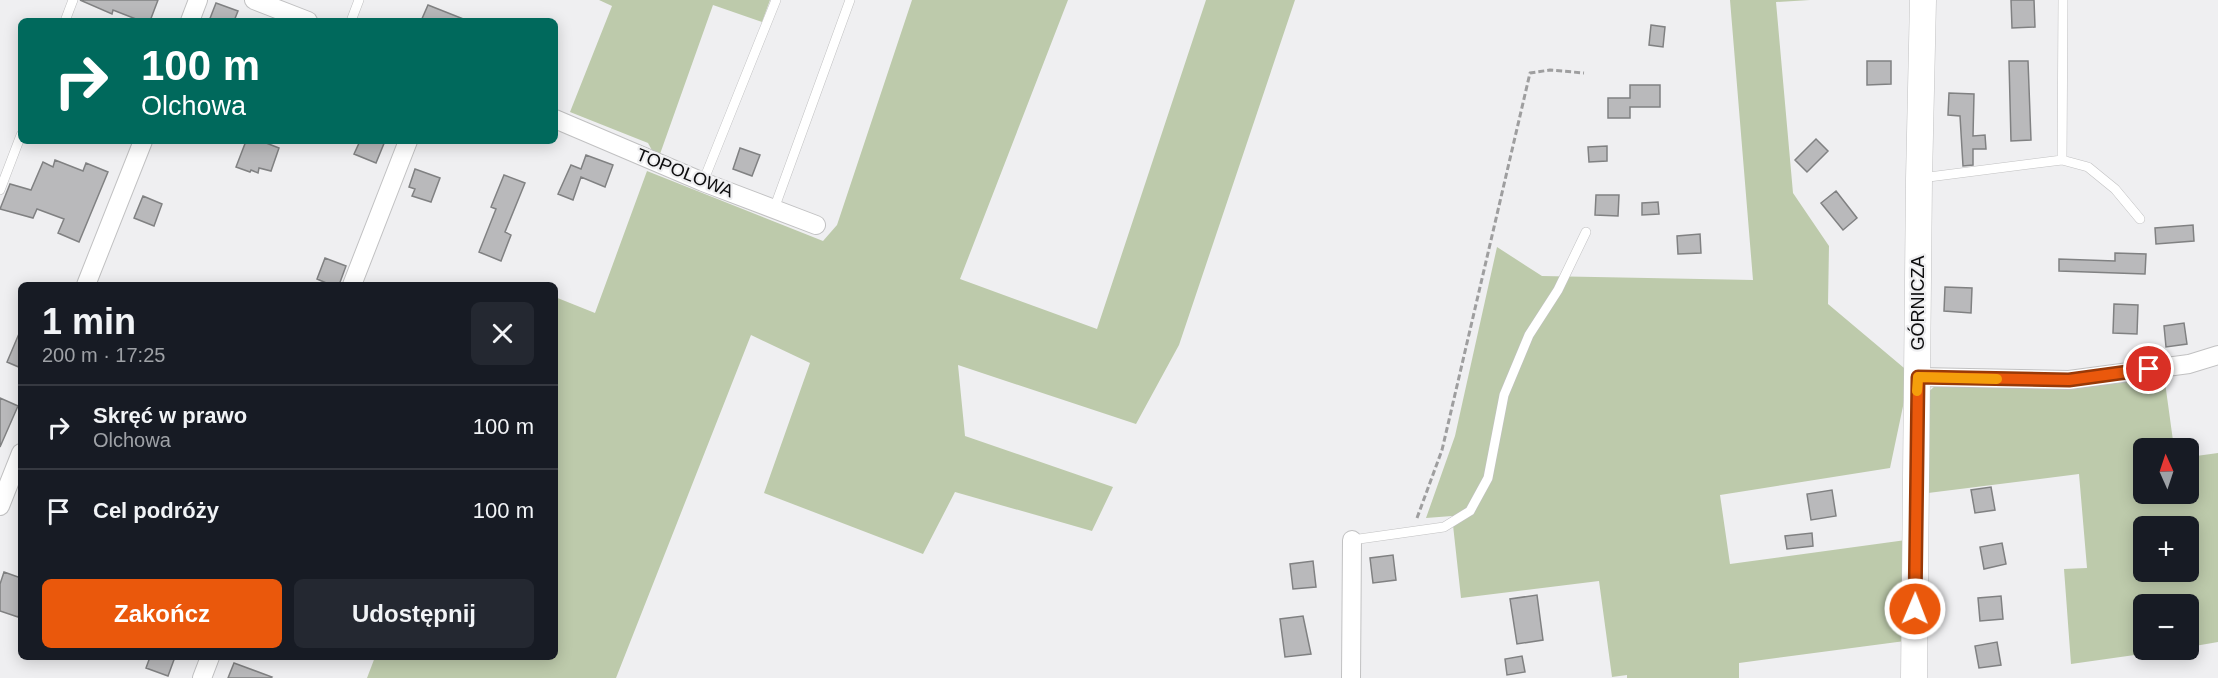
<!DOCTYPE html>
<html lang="pl">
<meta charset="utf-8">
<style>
body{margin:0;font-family:Arial,sans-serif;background:#242831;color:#f1f3f6;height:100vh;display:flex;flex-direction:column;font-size:22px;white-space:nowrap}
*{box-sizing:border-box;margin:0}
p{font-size:20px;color:#9ea1a6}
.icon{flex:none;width:33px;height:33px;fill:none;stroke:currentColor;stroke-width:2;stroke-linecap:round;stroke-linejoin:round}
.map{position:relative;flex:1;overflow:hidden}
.sheet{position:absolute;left:18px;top:282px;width:540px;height:378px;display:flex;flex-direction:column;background:#171b24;border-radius:9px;box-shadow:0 3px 15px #0003}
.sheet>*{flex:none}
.banner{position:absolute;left:18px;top:18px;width:540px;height:126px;border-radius:9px;box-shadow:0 3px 15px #0003;background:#00695c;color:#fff;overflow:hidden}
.needle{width:39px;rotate:357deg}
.fabs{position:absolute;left:2133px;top:438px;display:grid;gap:12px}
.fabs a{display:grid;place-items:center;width:66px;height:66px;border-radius:9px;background:#171b24;box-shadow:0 3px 15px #0003;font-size:30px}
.pin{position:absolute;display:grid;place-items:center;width:51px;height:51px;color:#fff;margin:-26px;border:3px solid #fff;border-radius:50%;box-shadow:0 2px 6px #0007}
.me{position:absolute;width:66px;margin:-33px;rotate:1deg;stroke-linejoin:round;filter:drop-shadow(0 0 4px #0008)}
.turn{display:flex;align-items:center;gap:21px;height:126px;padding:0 24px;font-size:27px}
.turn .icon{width:78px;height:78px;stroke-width:2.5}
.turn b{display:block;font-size:42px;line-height:51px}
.round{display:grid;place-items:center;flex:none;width:63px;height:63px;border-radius:9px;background:#242831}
.head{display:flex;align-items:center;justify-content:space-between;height:102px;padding:0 24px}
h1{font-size:36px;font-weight:700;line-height:45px}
.cta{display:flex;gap:12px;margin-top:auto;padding:12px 24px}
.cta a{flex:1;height:69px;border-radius:9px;background:#ea580c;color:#fff;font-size:24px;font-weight:700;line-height:69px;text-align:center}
.cta a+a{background:#242831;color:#f1f3f6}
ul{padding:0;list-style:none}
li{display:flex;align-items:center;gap:18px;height:84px;padding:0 24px;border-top:2px solid #363941}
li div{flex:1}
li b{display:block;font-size:22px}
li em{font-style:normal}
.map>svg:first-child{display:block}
.green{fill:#bdcaab;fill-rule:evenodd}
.building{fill:#b9b9bb;stroke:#808182;stroke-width:1.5}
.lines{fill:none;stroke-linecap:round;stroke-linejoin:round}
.lane-casing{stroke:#c1c1c2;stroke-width:10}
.street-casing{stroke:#c1c1c2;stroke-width:20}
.secondary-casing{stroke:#c1c1c2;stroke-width:27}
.path{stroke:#9e9e9f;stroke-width:3;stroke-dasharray:6 3;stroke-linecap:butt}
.lane{stroke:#fff;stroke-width:9}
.street{stroke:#fff;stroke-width:18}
.secondary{stroke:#fff;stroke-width:26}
.route-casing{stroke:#983908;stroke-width:15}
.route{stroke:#ea580c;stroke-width:10}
.slow{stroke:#f59e0b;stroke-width:10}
.labels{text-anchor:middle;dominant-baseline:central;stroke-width:4.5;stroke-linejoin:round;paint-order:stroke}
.street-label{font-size:18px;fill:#0d0d0e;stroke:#efeff1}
</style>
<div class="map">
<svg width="2218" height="678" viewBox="0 0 2218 678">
<rect width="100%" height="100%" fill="#efeff1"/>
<path class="green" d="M 599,0 L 770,0 L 762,22 L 713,5 L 660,154 L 654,154 L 648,143 L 570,112 L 612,6 Z
M 912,0 L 1068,0 L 960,279 L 1097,329 L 1206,0 L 1295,0 L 1179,345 L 1136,424 L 958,365 L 965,436 L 1113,487 L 1092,531 L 955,492 L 923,554 L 764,493 L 810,363 L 751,335 L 616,678 L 367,678 L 375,657 L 555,657 L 555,297 L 595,313 L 647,171 L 823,241 L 837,225 Z
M 1730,0 L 1810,0 L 1776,2 L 1793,193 L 1829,246 L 1828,304 L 1910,373 L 1890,468 L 1720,495 L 1730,564 L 1906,540 L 1905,641 L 1739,663 L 1739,678 L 1627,678 L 1627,675 L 1612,677 L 1599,581 L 1461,598 L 1452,516 L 1426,518 L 1455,436 L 1497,247 L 1542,276 L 1753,280 Z
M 2164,375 L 2174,448 L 2144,448 L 2144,494 L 2188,494 L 2189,457 L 2218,453 L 2218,642 L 2189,647 L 2188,604 L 2144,604 L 2144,650 L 2170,650 L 2071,664 L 2064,569 L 2087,568 L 2079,474 L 1928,493 L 1926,394 L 1935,386 L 1951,385 L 2052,389 ZM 2144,526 L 2188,526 L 2188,572 L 2144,572 Z"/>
<path class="building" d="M 80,0 L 158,0 L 150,21 L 141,21 L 113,10 L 112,14 Z
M 2011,0 L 2034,0 L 2035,27 L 2012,28 Z
M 216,3 L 238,11 L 234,21 L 209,21 Z
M 428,5 L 466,20 L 466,21 L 421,21 Z
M 1651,25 L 1665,27 L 1663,47 L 1649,45 Z
M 1867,61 L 1891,61 L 1891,84 L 1867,85 Z
M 2009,61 L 2028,61 L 2031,140 L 2011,141 Z
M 1630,85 L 1660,85 L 1660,107 L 1630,107 L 1630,118 L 1608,118 L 1608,98 L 1630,98 Z
M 1949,93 L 1974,94 L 1973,136 L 1985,135 L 1986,149 L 1973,149 L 1973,165 L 1963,166 L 1960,116 L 1948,115 Z
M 1816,139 L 1828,151 L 1807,172 L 1795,160 Z
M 246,141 L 261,141 L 279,148 L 271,171 L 259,168 L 258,173 L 251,170 L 250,172 L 236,167 Z
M 360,141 L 385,141 L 376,163 L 354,154 Z
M 1607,146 L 1607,161 L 1589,162 L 1588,147 Z
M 740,148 L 760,155 L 752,176 L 733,169 Z
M 586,155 L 613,165 L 605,187 L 581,177 L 573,200 L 558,194 L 571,165 L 581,169 Z
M 55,160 L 83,171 L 86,163 L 108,172 L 79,242 L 58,233 L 64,219 L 37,209 L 33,218 L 0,209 L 10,184 L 31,190 L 43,162 L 53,167 Z
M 415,169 L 440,178 L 431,202 L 412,196 L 415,189 L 409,187 Z
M 504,175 L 525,183 L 505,232 L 511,235 L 501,261 L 479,252 L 496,209 L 491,207 Z
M 1836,191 L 1857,218 L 1843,230 L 1821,203 Z
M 1596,195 L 1619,195 L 1618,216 L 1595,215 Z
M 143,196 L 162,204 L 154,226 L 134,218 Z
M 1658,202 L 1659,214 L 1642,215 L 1642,203 Z
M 2193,225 L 2194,241 L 2156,244 L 2155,228 Z
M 1700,234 L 1701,253 L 1678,254 L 1677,236 Z
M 2115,253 L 2146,254 L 2145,274 L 2059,271 L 2059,259 L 2115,261 Z
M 325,258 L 346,266 L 339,285 L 331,285 L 317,279 Z
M 1945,287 L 1972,288 L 1971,313 L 1944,311 Z
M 2114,304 L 2138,305 L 2137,334 L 2113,333 Z
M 2184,323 L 2187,344 L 2166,347 L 2164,326 Z
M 21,329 L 21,368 L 7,362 Z
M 0,398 L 18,406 L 0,447 Z
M 1991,487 L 1995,510 L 1975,513 L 1971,490 Z
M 1832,490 L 1836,516 L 1811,520 L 1807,494 Z
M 1812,533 L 1813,546 L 1787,549 L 1785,536 Z
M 2002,543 L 2006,564 L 1984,569 L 1980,547 Z
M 1393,555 L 1396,580 L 1373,583 L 1370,558 Z
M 1313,561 L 1316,587 L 1293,589 L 1290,564 Z
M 4,572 L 21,578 L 21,609 L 18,617 L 0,611 L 0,584 Z
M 1537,595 L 1543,640 L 1517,644 L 1510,599 Z
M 2001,596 L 2003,619 L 1980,621 L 1978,598 Z
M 1303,616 L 1311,654 L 1285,657 L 1280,619 Z
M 1997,642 L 2001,665 L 1979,668 L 1975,646 Z
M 1522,656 L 1525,672 L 1507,675 L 1505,659 Z
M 150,657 L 175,657 L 168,676 L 146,668 Z
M 234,663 L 272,677 L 271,678 L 228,678 Z"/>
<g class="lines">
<g class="lane-casing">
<path id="lane" d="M 65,21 L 73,0
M 351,21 L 359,0
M 2062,160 L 2088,167 L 2115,189 L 2140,219
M 1921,178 L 2062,160 L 2063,0
M 703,182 L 776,0
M 0,190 L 21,135
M 774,209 L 850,0
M 1352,540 L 1444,527 L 1470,511 L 1488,478 L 1504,395 L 1529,335 L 1558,290 L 1586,232"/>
</g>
<g class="street-casing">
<path id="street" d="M 254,0 L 308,21
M 190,21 L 198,0
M 555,119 L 703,182 L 816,225
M 86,285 L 143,141
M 352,285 L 408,141
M 1918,377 L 2069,380 L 2189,364 L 2218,355
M 0,506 L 21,453
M 202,678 L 210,657
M 1351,678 L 1352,540"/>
</g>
<g class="secondary-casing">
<path id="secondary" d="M 1914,678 L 1919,179 L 1923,0"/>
</g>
<path class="path" d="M 1417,518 L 1442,450 L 1530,73 L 1550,70 L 1584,73"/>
<use href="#lane" class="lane"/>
<use href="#street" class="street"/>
<use href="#secondary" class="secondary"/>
</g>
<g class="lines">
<g class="route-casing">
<path id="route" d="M 1915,609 L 1918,377 L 2069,380 L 2149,369"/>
</g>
<use href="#route" class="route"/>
<path class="slow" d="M 1917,391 L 1918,377 L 1997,379"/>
</g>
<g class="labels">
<g class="street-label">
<text transform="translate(685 173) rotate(22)">TOPOLOWA</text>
<text transform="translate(1918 303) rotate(-90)">GÓRNICZA</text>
</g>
</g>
</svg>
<div class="fabs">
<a><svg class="needle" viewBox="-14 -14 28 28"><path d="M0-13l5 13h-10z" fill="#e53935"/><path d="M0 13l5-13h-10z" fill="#9ea1a6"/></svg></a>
<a>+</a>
<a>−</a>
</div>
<div class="pin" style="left:2149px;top:369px;background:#d93025"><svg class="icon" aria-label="arrive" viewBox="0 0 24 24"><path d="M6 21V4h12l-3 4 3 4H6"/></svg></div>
<svg class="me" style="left:1915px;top:609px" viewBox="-20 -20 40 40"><circle r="17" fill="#ea580c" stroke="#fff" stroke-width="3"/><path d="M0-11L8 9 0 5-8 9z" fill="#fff"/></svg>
<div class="banner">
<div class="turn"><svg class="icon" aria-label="right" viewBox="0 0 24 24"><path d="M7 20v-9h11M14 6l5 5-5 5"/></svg><div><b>100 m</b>Olchowa</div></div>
</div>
<section class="sheet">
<div class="head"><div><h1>1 min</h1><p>200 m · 17:25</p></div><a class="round"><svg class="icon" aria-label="close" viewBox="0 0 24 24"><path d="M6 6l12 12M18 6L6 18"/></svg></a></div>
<ul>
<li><svg class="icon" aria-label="right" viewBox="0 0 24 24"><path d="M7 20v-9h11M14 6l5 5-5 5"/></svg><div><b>Skręć w prawo</b><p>Olchowa</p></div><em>100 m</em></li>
<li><svg class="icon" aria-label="arrive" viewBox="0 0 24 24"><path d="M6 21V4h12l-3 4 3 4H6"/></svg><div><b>Cel podróży</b></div><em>100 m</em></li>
</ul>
<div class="cta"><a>Zakończ</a><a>Udostępnij</a></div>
</section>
</div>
